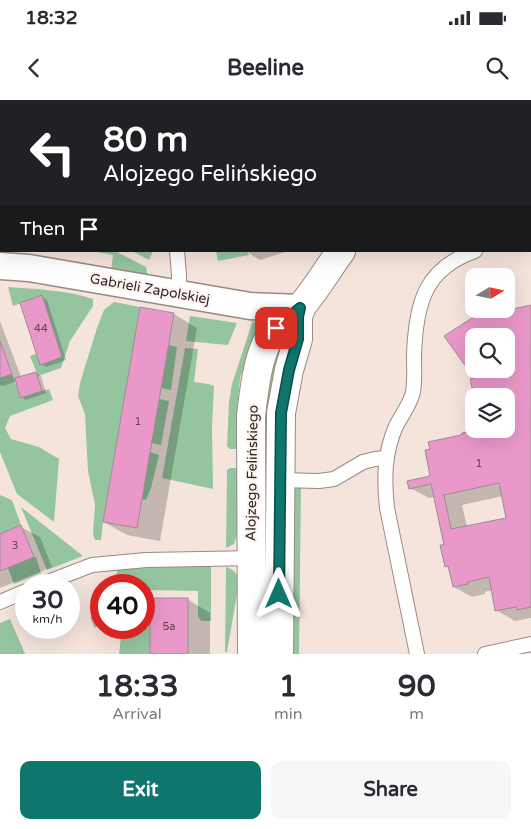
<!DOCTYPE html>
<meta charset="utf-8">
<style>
body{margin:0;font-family:"Varela Round",sans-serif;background:#f7f7f7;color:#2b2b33;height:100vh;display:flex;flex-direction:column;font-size:19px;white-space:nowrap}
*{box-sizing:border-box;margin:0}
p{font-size:16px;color:#7c7c81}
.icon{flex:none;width:28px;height:28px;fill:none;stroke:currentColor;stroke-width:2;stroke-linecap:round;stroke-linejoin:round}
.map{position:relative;height:554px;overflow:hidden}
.drawer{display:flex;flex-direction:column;background:#fff;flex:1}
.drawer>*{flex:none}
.banner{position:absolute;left:0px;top:0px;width:531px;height:152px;box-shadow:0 5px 20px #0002;background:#202124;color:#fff;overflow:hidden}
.needle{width:32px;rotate:80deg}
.fabs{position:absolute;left:465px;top:168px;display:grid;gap:10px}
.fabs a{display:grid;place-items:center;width:50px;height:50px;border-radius:10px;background:#fff;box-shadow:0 5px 20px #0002;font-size:25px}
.speed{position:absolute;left:15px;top:474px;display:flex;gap:10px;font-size:25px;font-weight:700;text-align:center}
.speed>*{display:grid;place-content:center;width:65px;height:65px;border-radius:50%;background:#fff;box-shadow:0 5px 20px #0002;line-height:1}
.speed small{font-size:12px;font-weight:400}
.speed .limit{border:8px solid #d22;background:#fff;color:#111}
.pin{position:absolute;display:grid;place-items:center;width:42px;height:42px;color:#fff;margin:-21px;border-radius:10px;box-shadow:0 2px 8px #0006}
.me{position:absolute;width:55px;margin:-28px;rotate:0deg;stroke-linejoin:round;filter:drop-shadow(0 0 4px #0008)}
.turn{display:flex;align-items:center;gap:18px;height:105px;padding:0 20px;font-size:22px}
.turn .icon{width:65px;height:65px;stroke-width:2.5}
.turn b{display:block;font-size:35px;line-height:42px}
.then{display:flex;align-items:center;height:48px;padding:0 20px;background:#0003;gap:10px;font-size:19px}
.eta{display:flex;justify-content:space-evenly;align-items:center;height:85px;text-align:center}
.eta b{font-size:30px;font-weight:800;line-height:35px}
.button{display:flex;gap:10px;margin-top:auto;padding:10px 20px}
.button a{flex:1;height:58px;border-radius:10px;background:#0f766e;color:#fff;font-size:20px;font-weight:800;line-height:58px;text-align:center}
.button a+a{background:#f7f7f7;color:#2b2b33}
.status{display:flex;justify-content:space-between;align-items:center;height:35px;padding:0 25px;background:#fff;direction:ltr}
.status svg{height:14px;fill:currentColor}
header{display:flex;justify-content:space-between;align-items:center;height:65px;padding:0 20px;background:#fff;font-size:22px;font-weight:800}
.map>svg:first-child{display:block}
.built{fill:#efd6cc}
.green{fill:#95c59f}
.shadow{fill:#0003;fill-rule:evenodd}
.building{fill:#ea98ca;stroke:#9b8c94;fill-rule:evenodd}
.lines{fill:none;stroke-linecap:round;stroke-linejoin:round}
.service-casing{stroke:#998a82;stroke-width:16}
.minor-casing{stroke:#998a82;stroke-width:29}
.tertiary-casing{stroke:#998a82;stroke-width:30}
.service{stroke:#fff;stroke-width:14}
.minor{stroke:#fff;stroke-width:26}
.tertiary{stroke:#fff;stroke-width:28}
.route-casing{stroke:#0a4d48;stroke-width:12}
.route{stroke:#0f766e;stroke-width:9}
.labels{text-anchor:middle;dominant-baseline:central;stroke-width:4.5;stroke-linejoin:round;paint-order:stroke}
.number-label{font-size:11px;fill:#5f4650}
.street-label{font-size:14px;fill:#312b28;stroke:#fef3ee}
</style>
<div class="status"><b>18:32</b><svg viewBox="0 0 49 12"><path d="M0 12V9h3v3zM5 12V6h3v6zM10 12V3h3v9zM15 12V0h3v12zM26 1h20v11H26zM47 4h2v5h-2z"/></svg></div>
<header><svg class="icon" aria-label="back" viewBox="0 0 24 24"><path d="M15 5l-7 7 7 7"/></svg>Beeline<svg class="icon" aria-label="search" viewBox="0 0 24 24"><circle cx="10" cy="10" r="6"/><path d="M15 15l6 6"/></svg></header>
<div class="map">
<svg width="531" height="554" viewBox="0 0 531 554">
<rect width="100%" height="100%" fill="#f5e4dc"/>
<path class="built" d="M 300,0 L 378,0 L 378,1 L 300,1 Z"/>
<path class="green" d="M 0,0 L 92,0 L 92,1 L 1,1 L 0,77 Z
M 91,151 L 115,151 L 146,167 L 148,177 L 111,171 L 113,155 Z
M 132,151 L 153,151 L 149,160 Z
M 216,151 L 248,151 L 249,155 L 218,161 Z
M 8,187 C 36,189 66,190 93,199 L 93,206 L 70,241 L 61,268 L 38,276 L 30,256 L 37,253 L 41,264 L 62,257 L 42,196 L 13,206 Z
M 114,202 L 140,207 L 103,422 L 101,440 L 95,440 L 93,434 L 95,405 L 88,371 L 85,314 L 78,296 L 80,283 L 97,228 L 104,210 Z
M 190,216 L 237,223 L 228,245 L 186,241 Z
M 291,219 L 270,349 L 263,349 L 263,314 L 272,262 Z
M 253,220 L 257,227 L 256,231 L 240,278 L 237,309 L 237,349 L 230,349 L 227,346 L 229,302 L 232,284 Z
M 169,245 L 177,247 L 171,290 L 161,288 Z
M 185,248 L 198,249 L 194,282 L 208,284 L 214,286 L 212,326 L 213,389 L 162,378 Z
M 12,274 L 21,297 L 49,289 L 53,300 L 10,316 L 5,328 L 11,339 L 39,347 L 59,359 L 54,422 L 17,394 L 0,352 L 0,278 Z
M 159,299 L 169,301 L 161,345 L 151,343 Z
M 150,352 L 159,355 L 151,388 L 146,400 L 142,399 Z
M 230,368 L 237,368 L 237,435 L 234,444 L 226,448 L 227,373 L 227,370 Z
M 295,387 L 301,388 L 299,554 L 290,554 L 292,391 Z
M 0,395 L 12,400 L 21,425 L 0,434 Z
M 21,407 L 83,456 L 47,470 Z
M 34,457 L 36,457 L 41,473 L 14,484 L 8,468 Z
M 211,464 L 211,521 L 201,521 L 198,516 L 198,491 L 144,490 L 144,485 L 117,485 L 117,469 Z
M 226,467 C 233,469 238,473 239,482 L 227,552 L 225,552 Z
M 144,498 L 150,498 L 150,554 L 119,554 L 122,528 L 144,528 Z
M 10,519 L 23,549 L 25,554 L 0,554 L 0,523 Z"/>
<path class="shadow" d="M 93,0 L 114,0 L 114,1 L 94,1 Z
M 0,78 L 1,78 L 0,137 Z
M 249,151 L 288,151 L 260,160 L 250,154 Z
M 42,197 L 47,200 L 66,260 L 46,267 L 42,264 Z
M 531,207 L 531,518 L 515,521 L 496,510 L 493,490 L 485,492 L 485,494 L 472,497 L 454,487 L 450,468 L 446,466 L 445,446 L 435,397 L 429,398 L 410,388 L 432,377 L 463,334 L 485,329 L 494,329 L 503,334 L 511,332 L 506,296 L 475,296 L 476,279 L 446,237 ZM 474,236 L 506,236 L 506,269 L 474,269 ZM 503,396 L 508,419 L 467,427 L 462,405 Z
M 142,208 L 174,214 L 197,228 L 160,441 L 127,435 L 104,422 Z
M 0,221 L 21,277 L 36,273 L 41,276 L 46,293 L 26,300 L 22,297 L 17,281 L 3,286 L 0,285 Z
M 21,427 L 40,437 L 52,467 L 0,488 L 0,435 Z
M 69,493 L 71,493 L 76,495 L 79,502 L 69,506 Z
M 151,499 L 187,499 L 210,513 L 210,554 L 151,554 Z
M 101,514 L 101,528 L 104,528 L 101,529 L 96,526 L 93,518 Z"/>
<path class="building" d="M 1,76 L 1,114 L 0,115 L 0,77 Z
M 42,195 L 62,257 L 40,265 L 20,203 Z
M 531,205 L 531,507 L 517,510 L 516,507 L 495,511 L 489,477 L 467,482 L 468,484 L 453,487 L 448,466 L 445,467 L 440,445 L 444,445 L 431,384 L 409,389 L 407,381 L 430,376 L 425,350 L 430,349 L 428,342 L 461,335 L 462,333 L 479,329 L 492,329 L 494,335 L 509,331 L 506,327 L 506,296 L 474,297 L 470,279 L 474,278 L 444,236 L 472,218 ZM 474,236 L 506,236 L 506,269 L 474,269 ZM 499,383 L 506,418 L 451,429 L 444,395 Z
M 140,207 L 174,213 L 137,428 L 103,422 Z
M 0,241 L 12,274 L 0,278 Z
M 36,272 L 42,291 L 20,298 L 15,278 Z
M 21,425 L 34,457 L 0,471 L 0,434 Z
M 71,491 L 75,500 L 69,502 L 69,492 Z
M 150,498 L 188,498 L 188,554 L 150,554 Z
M 101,513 L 101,524 L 95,527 L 91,517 Z"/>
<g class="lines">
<g class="service-casing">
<path id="service" d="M 141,0 L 141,1
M 210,1 L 214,0
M 530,143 L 531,143
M 177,151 L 179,175 L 179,194
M 280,380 L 319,381 L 334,379 L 363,362 L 375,359 L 386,358
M 40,485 L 92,465 L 146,460 L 256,458
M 0,502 L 26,491
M 417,554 L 387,408 C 384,380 384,353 396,326 C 402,314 410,305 413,292 C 415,280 414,266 414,254 C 416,204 424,169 475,151
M 485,554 L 531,544"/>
</g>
<g class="minor-casing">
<path id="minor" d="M 0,166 L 29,168 L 250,206 L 301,208"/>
</g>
<g class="tertiary-casing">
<path id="tertiary" d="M 418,0 L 420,1
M 530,65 L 531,65
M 252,554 L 251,316 C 254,291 258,247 276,228 C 283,220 293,216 300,208 C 315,191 327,170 341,151
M 279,554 L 281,313 L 289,270 L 298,239 L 298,217 L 301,208"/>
</g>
<use href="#service" class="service"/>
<use href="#minor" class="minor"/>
<use href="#tertiary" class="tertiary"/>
</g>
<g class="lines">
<g class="route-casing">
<path id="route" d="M 276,228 L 300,208 L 298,217 L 298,239 L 289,270 L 281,313 L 279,494"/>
</g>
<use href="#route" class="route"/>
</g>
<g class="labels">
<g class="number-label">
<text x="41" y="228">44</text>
<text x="138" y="321">1</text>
<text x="479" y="363">1</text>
<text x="15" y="445">3</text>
<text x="169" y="526">5a</text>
</g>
<g class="street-label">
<text transform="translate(150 189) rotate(10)">Gabrieli Zapolskiej</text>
<text transform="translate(252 373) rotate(-89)">Alojzego Felińskiego</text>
</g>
</g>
</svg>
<div class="fabs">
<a><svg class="needle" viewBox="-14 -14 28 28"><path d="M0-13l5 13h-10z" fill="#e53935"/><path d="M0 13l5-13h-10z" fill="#7c7c81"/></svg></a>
<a><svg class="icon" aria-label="search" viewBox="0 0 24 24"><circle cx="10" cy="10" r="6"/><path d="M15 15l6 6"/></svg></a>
<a><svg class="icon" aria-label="layers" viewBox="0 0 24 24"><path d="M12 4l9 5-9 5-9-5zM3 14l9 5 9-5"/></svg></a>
</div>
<div class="speed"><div>30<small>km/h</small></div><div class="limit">40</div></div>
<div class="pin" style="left:276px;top:228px;background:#d93025"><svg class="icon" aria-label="arrive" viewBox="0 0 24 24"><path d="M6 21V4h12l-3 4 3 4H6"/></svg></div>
<svg class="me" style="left:279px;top:494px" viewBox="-20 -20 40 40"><path d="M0-17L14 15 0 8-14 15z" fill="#0f766e" stroke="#fff" stroke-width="4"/></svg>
<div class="banner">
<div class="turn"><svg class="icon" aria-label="left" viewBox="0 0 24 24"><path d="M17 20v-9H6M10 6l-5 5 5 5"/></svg><div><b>80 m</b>Alojzego Felińskiego</div></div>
<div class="then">Then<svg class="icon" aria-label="arrive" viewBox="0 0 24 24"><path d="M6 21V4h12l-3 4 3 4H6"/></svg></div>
</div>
</div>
<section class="drawer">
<div class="eta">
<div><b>18:33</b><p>Arrival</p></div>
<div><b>1</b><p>min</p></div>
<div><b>90</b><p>m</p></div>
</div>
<div class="button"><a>Exit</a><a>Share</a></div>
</section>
